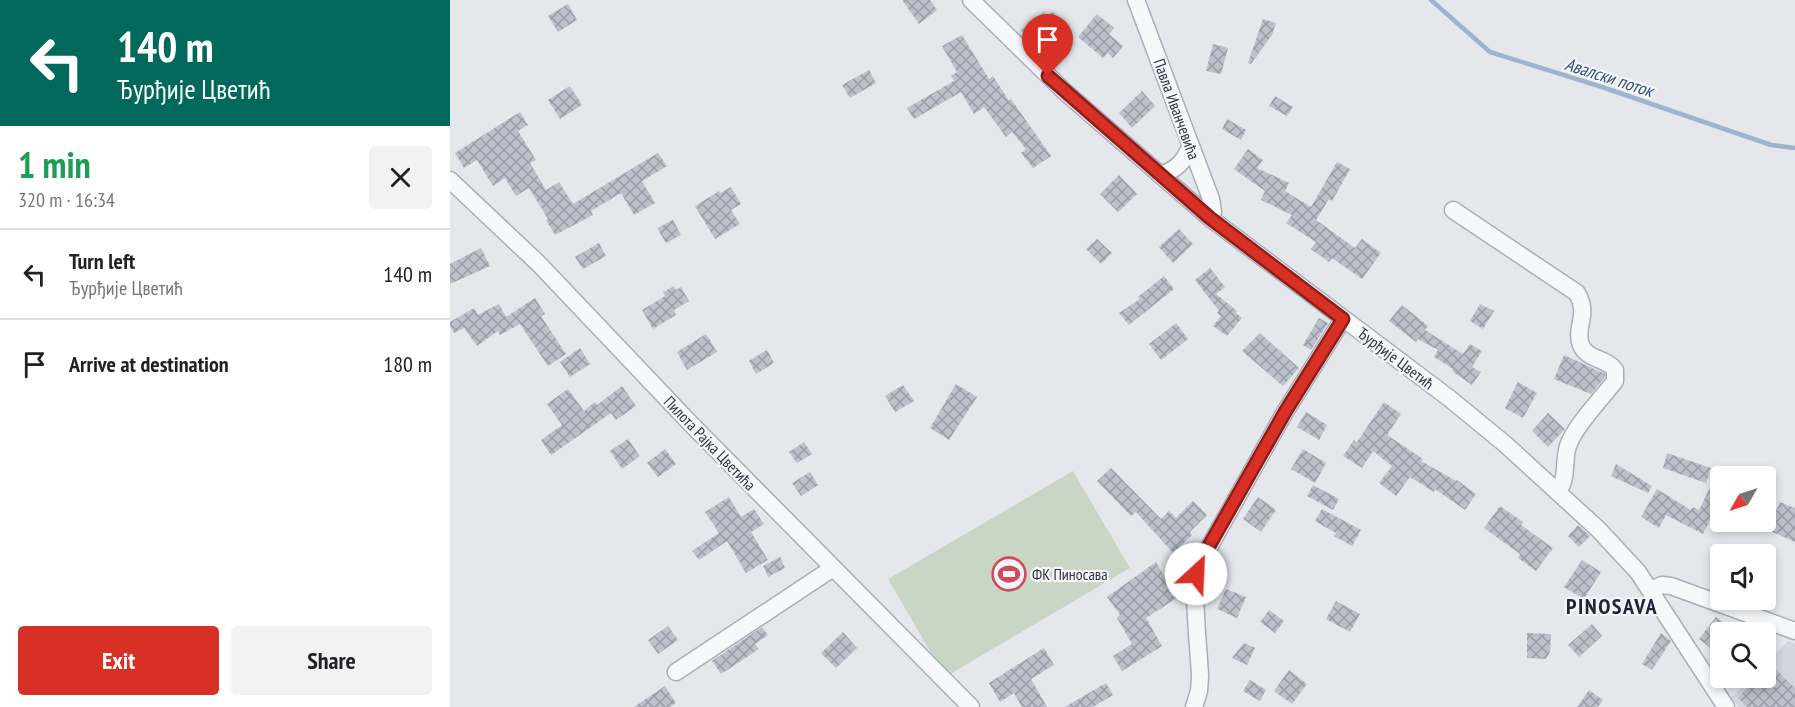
<!DOCTYPE html>
<meta charset="utf-8">
<style>
body{margin:0;font-family:"PT Sans Narrow",sans-serif;background:#f2f2f2;color:#202124;height:100vh;display:flex;flex-direction:column;font-size:22px;white-space:nowrap}
*{box-sizing:border-box;margin:0}
p{font-size:20px;color:#757577}
.icon{flex:none;width:33px;height:33px;fill:none;stroke:currentColor;stroke-width:2;stroke-linecap:round;stroke-linejoin:round}
.map{position:relative;flex:1;overflow:hidden}
.drawer{display:flex;flex-direction:column;background:#fff;width:450px}
.drawer>*{flex:none}
.top-card{background:#00695c;color:#fff;overflow:hidden}
.needle{width:39px;rotate:231deg}
.buttons{position:absolute;left:1260px;top:466px;display:grid;gap:12px}
.buttons a{display:grid;place-items:center;width:66px;height:66px;border-radius:6px;background:#fff;box-shadow:0 3px 9px #0003;font-size:30px}
.pin{position:absolute;display:grid;place-items:center;width:51px;height:51px;color:#fff;margin:-62px -26px;border-radius:50% 50% 50% 0;rotate:-45deg;box-shadow:0 0 6px #0007}
.pin .icon{rotate:45deg}
.me{position:absolute;width:66px;margin:-33px;rotate:25deg;stroke-linejoin:round;filter:drop-shadow(0 0 4px #0008)}
.turn{display:flex;align-items:center;gap:21px;height:126px;padding:0 18px;font-size:27px}
.turn .icon{width:78px;height:78px;stroke-width:2.5}
.turn b{display:block;font-size:42px;line-height:51px}
.round{display:grid;place-items:center;flex:none;width:63px;height:63px;border-radius:6px;background:#f2f2f2}
.summary{display:flex;align-items:center;justify-content:space-between;height:102px;padding:0 18px}
h1{font-size:36px;font-weight:700;line-height:45px;color:#1e9e55}
.cta{display:flex;gap:12px;margin-top:auto;padding:12px 18px}
.cta a{flex:1;height:69px;border-radius:6px;background:#d93025;color:#fff;font-size:24px;font-weight:700;line-height:69px;text-align:center}
.cta a+a{background:#f2f2f2;color:#202124}
ul{padding:0;list-style:none}
li{display:flex;align-items:center;gap:18px;height:90px;padding:0 18px;border-top:2px solid #e0e0e0}
li div{flex:1}
li b{display:block;font-size:22px}
li em{font-style:normal}
main{display:flex;flex:1;min-height:0}
.map>svg:first-child{display:block}
.built{fill:#d2d6de}
.green{fill:#c9d6c5}
.lines{fill:none;stroke-linecap:round;stroke-linejoin:round}
.stream{stroke:#9fb4cc;stroke-width:4.5}
.building{fill:url(#building-cross-hatch)}
.minor-casing{stroke:#a9aeb7;stroke-width:19}
.minor{stroke:#f7f8fa;stroke-width:16}
.route-casing{stroke:#8d1f18;stroke-width:15}
.route{stroke:#d93025;stroke-width:10}
.labels{text-anchor:middle;dominant-baseline:central;stroke-width:4.5;stroke-linejoin:round;paint-order:stroke}
.street-label{font-size:16px;fill:#2b3445;stroke:#f4f6f9}
.poi-label{font-size:16px;fill:#2b3445;stroke:#f4f6f9;text-anchor:start}
.water-label{font-size:18px;font-style:italic;fill:#34527a;stroke:#f4f6f9}
.district-label{font-size:22px;font-weight:bold;letter-spacing:1.5px;fill:#1d2536;stroke:#f4f6f9}
</style>
<main>
<section class="drawer">
<div class="top-card">
<div class="turn"><svg class="icon" aria-label="left" viewBox="0 0 24 24"><path d="M17 20v-9H6M10 6l-5 5 5 5"/></svg><div><b>140 m</b>Ђурђије Цветић</div></div>
</div>
<div class="summary"><div><h1>1 min</h1><p>320 m · 16:34</p></div><a class="round"><svg class="icon" aria-label="close" viewBox="0 0 24 24"><path d="M6 6l12 12M18 6L6 18"/></svg></a></div>
<ul>
<li><svg class="icon" aria-label="left" viewBox="0 0 24 24"><path d="M17 20v-9H6M10 6l-5 5 5 5"/></svg><div><b>Turn left</b><p>Ђурђије Цветић</p></div><em>140 m</em></li>
<li><svg class="icon" aria-label="arrive" viewBox="0 0 24 24"><path d="M6 21V4h12l-3 4 3 4H6"/></svg><div><b>Arrive at destination</b></div><em>180 m</em></li>
</ul>
<div class="cta"><a>Exit</a><a>Share</a></div>
</section>
<div class="map">
<svg width="1345" height="707" viewBox="0 0 1345 707">
<defs>
<pattern id="building-cross-hatch" width="8" height="8" patternUnits="userSpaceOnUse" patternTransform="scale(1.5)"><rect width="8" height="8" fill="#bbc0ca"/><path d="M0 0l8 8M0 8l8-8" fill="none" stroke="#989da6"/></pattern>
</defs>
<rect width="100%" height="100%" fill="#e4e7ec"/>
<path class="built" d="M 1338,641 L 1345,644 L 1345,707 L 1289,707 L 1281,698 L 1301,678 L 1316,678 L 1316,663 Z"/>
<path class="green" d="M 623,471 L 680,568 L 495,677 L 438,579 Z"/>
<g class="lines">
<path class="stream" d="M 981,0 L 1040,52 L 1152,87 L 1321,145 L 1345,148"/>
</g>
<path class="building" d="M 452,0 L 480,0 L 487,10 L 469,24 Z
M 118,4 L 127,20 L 108,32 L 98,16 Z
M 594,12 L 597,16 L 603,12 L 616,28 L 588,51 L 571,30 Z
M 647,14 L 664,28 L 659,34 L 673,46 L 663,58 L 658,53 L 653,58 L 628,37 Z
M 813,19 L 826,23 L 822,35 L 801,64 L 798,63 Z
M 512,35 L 539,79 L 543,76 L 559,101 L 561,99 L 601,156 L 583,168 L 571,153 L 576,149 L 562,132 L 556,137 L 534,107 L 524,114 L 511,92 L 464,119 L 457,108 L 504,81 L 501,76 L 507,72 L 492,46 Z
M 763,44 L 778,48 L 771,74 L 756,71 Z
M 419,70 L 426,83 L 400,98 L 392,85 Z
M 120,86 L 132,105 L 110,119 L 98,100 Z
M 692,91 L 705,106 L 682,128 L 669,113 Z
M 825,96 L 843,107 L 837,116 L 819,106 Z
M 70,112 L 78,125 L 68,131 L 86,160 L 80,163 L 96,190 L 109,182 L 123,204 L 208,153 L 217,166 L 192,181 L 205,203 L 184,215 L 171,193 L 141,211 L 143,215 L 105,235 L 96,220 L 98,219 L 79,188 L 66,196 L 55,178 L 43,186 L 27,160 L 14,168 L 5,153 Z
M 777,119 L 796,130 L 791,140 L 772,129 Z
M 798,149 L 813,160 L 807,168 L 839,183 L 835,191 L 861,207 L 887,162 L 900,169 L 882,201 L 879,199 L 866,220 L 905,248 L 912,239 L 931,253 L 912,279 L 882,258 L 879,262 L 861,249 L 866,242 L 836,223 L 842,215 L 811,200 L 815,191 L 784,169 Z
M 669,175 L 687,194 L 668,212 L 650,194 Z
M 281,187 L 291,204 L 281,210 L 290,224 L 265,239 L 245,206 L 269,191 L 270,193 Z
M 223,220 L 231,235 L 216,243 L 207,228 Z
M 729,229 L 743,244 L 723,263 L 709,247 Z
M 647,239 L 662,253 L 651,264 L 636,249 Z
M 149,243 L 156,256 L 133,269 L 125,257 Z
M 31,248 L 40,266 L 0,284 L 0,264 Z
M 760,268 L 775,287 L 766,294 L 787,311 L 786,313 L 792,318 L 777,336 L 763,326 L 771,316 L 767,313 L 769,311 L 745,280 Z
M 714,276 L 724,289 L 679,325 L 669,313 L 690,299 L 688,297 Z
M 224,286 L 226,290 L 231,287 L 239,301 L 224,310 L 226,315 L 203,329 L 192,310 L 215,296 L 213,292 Z
M 85,298 L 95,314 L 91,316 L 116,354 L 98,366 L 70,324 L 50,335 L 48,331 L 27,346 L 14,328 L 4,333 L 0,326 L 0,322 L 24,308 L 28,315 L 49,304 L 56,317 Z
M 1030,304 L 1044,311 L 1033,329 L 1020,321 Z
M 952,305 L 978,326 L 975,330 L 1013,354 L 1020,344 L 1032,351 L 1022,367 L 1031,372 L 1022,385 L 1002,371 L 1003,369 L 984,357 L 988,350 L 968,339 L 966,342 L 939,321 Z
M 869,318 L 878,323 L 861,350 L 853,345 Z
M 726,323 L 738,339 L 711,360 L 699,344 Z
M 810,333 L 849,368 L 833,386 L 792,351 Z
M 256,334 L 267,352 L 237,370 L 227,352 Z
M 130,348 L 140,364 L 120,377 L 110,362 Z
M 317,350 L 324,363 L 306,374 L 299,361 Z
M 1114,355 L 1155,374 L 1155,377 L 1141,394 L 1104,379 Z
M 1068,382 L 1087,393 L 1073,418 L 1055,408 Z
M 506,384 L 527,397 L 499,440 L 480,428 Z
M 453,385 L 464,401 L 445,412 L 435,396 Z
M 172,386 L 186,406 L 166,420 L 161,413 L 101,455 L 91,440 L 112,425 L 97,404 L 118,389 L 134,411 L 145,402 L 147,405 Z
M 934,402 L 951,414 L 937,435 L 973,459 L 971,461 L 1006,481 L 1007,480 L 1026,494 L 1015,510 L 985,489 L 984,492 L 960,477 L 946,496 L 929,483 L 942,466 L 923,451 L 912,468 L 893,456 L 904,440 L 907,442 Z
M 856,412 L 877,425 L 869,440 L 847,427 Z
M 1098,413 L 1115,429 L 1098,447 L 1082,431 Z
M 178,439 L 190,456 L 172,469 L 160,451 Z
M 354,442 L 362,454 L 347,463 L 339,452 Z
M 215,449 L 226,464 L 208,477 L 197,463 Z
M 853,449 L 876,463 L 865,483 L 841,469 Z
M 1217,453 L 1261,468 L 1256,483 L 1213,468 Z
M 1166,464 L 1202,486 L 1198,493 L 1161,476 Z
M 661,468 L 711,519 L 719,511 L 726,518 L 743,501 L 757,515 L 740,532 L 742,535 L 723,553 L 686,512 L 681,516 L 647,481 Z
M 1270,468 L 1270,500 L 1253,534 L 1216,515 L 1209,528 L 1191,517 L 1207,489 L 1241,510 L 1243,507 L 1249,510 Z
M 360,472 L 368,485 L 351,496 L 342,483 Z
M 863,485 L 889,499 L 883,510 L 857,496 Z
M 279,497 L 291,517 L 304,509 L 314,524 L 301,532 L 318,560 L 296,573 L 277,541 L 249,560 L 242,551 L 269,533 L 255,512 Z
M 808,497 L 826,510 L 811,532 L 793,519 Z
M 1330,502 L 1345,508 L 1345,542 L 1318,530 Z
M 1050,506 L 1073,522 L 1071,525 L 1103,548 L 1086,571 L 1068,558 L 1070,554 L 1034,528 Z
M 872,509 L 911,530 L 902,546 L 884,536 L 886,533 L 865,521 Z
M 1128,525 L 1140,536 L 1129,547 L 1118,536 Z
M 330,557 L 335,568 L 318,577 L 313,566 Z
M 1132,560 L 1151,572 L 1134,599 L 1114,587 Z
M 706,562 L 727,598 L 696,618 L 712,646 L 672,671 L 663,656 L 682,644 L 667,618 L 670,615 L 657,597 Z
M 776,589 L 796,597 L 787,618 L 767,609 Z
M 886,601 L 910,614 L 900,632 L 876,619 Z
M 819,610 L 834,621 L 825,633 L 810,622 Z
M 1266,617 L 1286,633 L 1270,633 L 1270,641 L 1263,650 L 1249,639 Z
M 1142,624 L 1152,636 L 1129,657 L 1118,645 Z
M 218,626 L 228,640 L 208,654 L 198,640 Z
M 312,627 L 318,635 L 305,644 L 309,649 L 271,674 L 262,661 Z
M 393,632 L 407,648 L 386,668 L 371,653 Z
M 1077,633 L 1101,634 L 1100,652 L 1096,659 L 1077,658 Z
M 1211,633 L 1221,641 L 1202,670 L 1192,664 Z
M 794,643 L 805,648 L 797,665 L 782,658 Z
M 594,648 L 604,665 L 581,679 L 597,707 L 572,707 L 564,693 L 550,702 L 539,683 Z
M 1316,660 L 1345,688 L 1345,707 L 1297,707 L 1288,698 L 1306,678 L 1316,678 Z
M 839,670 L 857,684 L 842,704 L 824,691 Z
M 800,680 L 816,690 L 810,701 L 793,691 Z
M 656,683 L 663,695 L 643,707 L 615,707 Z
M 215,686 L 226,703 L 220,707 L 184,707 Z
M 1139,690 L 1153,700 L 1148,707 L 1127,707 Z"/>
<g class="lines">
<g class="minor-casing">
<path id="minor" d="M 521,0 L 614,91 L 760,218 L 999,398 L 1055,444 L 1148,529 L 1188,572 L 1276,707
M 686,0 L 761,199 L 763,212 L 760,218
M 710,175 C 726,170 734,162 740,147
M 0,180 L 89,264 L 240,423 L 521,707
M 1003,210 L 1127,293 C 1140,315 1124,327 1131,345 C 1137,360 1157,358 1165,370 L 1165,381 C 1152,398 1124,427 1118,446 C 1113,462 1118,478 1108,491
M 1200,590 L 1212,585 L 1221,586 L 1345,631
M 226,672 L 383,568
M 744,707 L 749,691 L 750,677 C 749,647 741,591 749,565 L 835,412 L 893,319"/>
</g>
<use href="#minor" class="minor"/>
</g>
<g class="lines">
<g class="route-casing">
<path id="route" d="M 598,76 L 760,218 L 893,319 L 835,412 L 755,553 L 746,574"/>
</g>
<use href="#route" class="route"/>
</g>
<defs>
<g id="stadium-ring" transform="scale(1.725)"><circle r="9.5" fill="#f4f6f9" stroke="#d1495b" stroke-width="1.5"/><path d="M0-5a6.5 5 0 1 0 0 10a6.5 5 0 1 0 0-10ZM-3.5-1.8h7v3.6h-7Z" fill="#d1495b"/></g>
</defs>
<g fill-rule="evenodd">
<use href="#stadium-ring" x="559" y="574"/>
</g>
<g class="labels">
<g class="street-label">
<text transform="translate(727 109) rotate(70)">Павла Иванчевића</text>
<text transform="translate(946 358) rotate(37)">Ђурђије Цветић</text>
<text transform="translate(260 443) rotate(46)">Пилота Рајка Цветића</text>
</g>
<g class="poi-label">
<text x="582" y="574">ФК Пиносава</text>
</g>
<g class="water-label">
<text transform="translate(1159 77) rotate(18)">Авалски поток</text>
</g>
<g class="district-label">
<text x="1162" y="606">PINOSAVA</text>
</g>
</g>
</svg>
<div class="buttons">
<a><svg class="needle" viewBox="-14 -14 28 28"><path d="M0-13l5 13h-10z" fill="#e53935"/><path d="M0 13l5-13h-10z" fill="#757577"/></svg></a>
<a><svg class="icon" aria-label="sound" viewBox="0 0 24 24"><path d="M4 9h4l5-4v14l-5-4H4zM17 9q2 3 0 6"/></svg></a>
<a><svg class="icon" aria-label="search" viewBox="0 0 24 24"><circle cx="10" cy="10" r="6"/><path d="M15 15l6 6"/></svg></a>
</div>
<div class="pin" style="left:598px;top:76px;background:#d93025"><svg class="icon" aria-label="arrive" viewBox="0 0 24 24"><path d="M6 21V4h12l-3 4 3 4H6"/></svg></div>
<svg class="me" style="left:746px;top:574px" viewBox="-20 -20 40 40"><circle r="19" fill="#fff"/><path d="M0-13L10 11 0 6-10 11z" fill="#d93025"/></svg>
</div>
</main>
